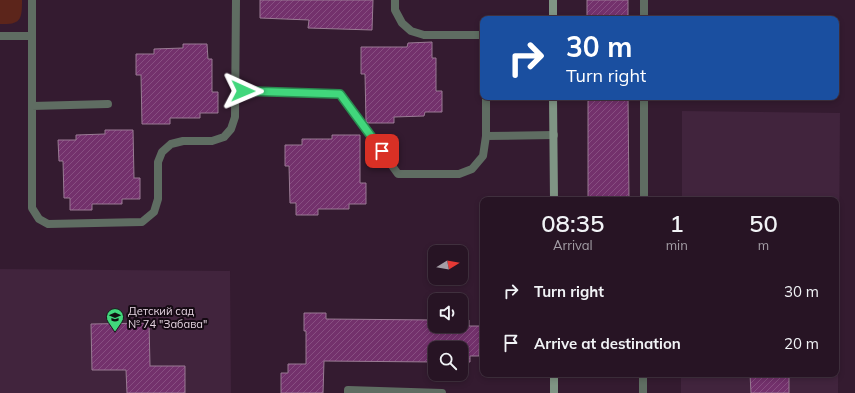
<!DOCTYPE html>
<meta charset="utf-8">
<style>
body{margin:0;font-family:Mulish,sans-serif;background:#2f1d2c;color:#f1f3f6;height:100vh;display:flex;flex-direction:column;font-size:15px;white-space:nowrap}
*{box-sizing:border-box;margin:0}
p{font-size:13px;color:#a49ea6}
.icon{flex:none;width:22px;height:22px;fill:none;stroke:currentColor;stroke-width:2;stroke-linecap:round;stroke-linejoin:round}
.map{position:relative;flex:1;overflow:hidden}
.drawer{position:absolute;left:480px;top:197px;width:359px;height:180px;display:flex;flex-direction:column;background:#271424;border-radius:8px;box-shadow:0 2px 6px #0003,0 0 0 1px #433341}
.drawer>*{flex:none}
.guide{position:absolute;left:480px;top:16px;width:359px;height:84px;border-radius:8px;box-shadow:0 2px 6px #0003,0 0 0 1px #433341;background:#1a4fa0;color:#fff;overflow:hidden}
.needle{width:26px;rotate:79deg}
.fabs{position:absolute;left:428px;top:245px;display:grid;gap:8px}
.fabs a{display:grid;place-items:center;width:40px;height:40px;border-radius:8px;background:#271424;box-shadow:0 2px 6px #0003,0 0 0 1px #433341;font-size:20px}
.pin{position:absolute;display:grid;place-items:center;width:34px;height:34px;color:#fff;margin:-17px;border-radius:8px;box-shadow:0 2px 6px #0006}
.me{position:absolute;width:44px;margin:-22px;rotate:91deg;stroke-linejoin:round;filter:drop-shadow(0 0 3px #0008)}
.turn{display:flex;align-items:center;gap:14px;height:84px;padding:0 20px;font-size:18px}
.turn .icon{width:52px;height:52px;stroke-width:2.5}
.turn b{display:block;font-size:28px;line-height:34px}
.eta{display:flex;justify-content:space-evenly;align-items:center;height:68px;text-align:center}
.eta b{font-size:24px;font-weight:600;line-height:28px}
ul{padding:0;list-style:none}
li{display:flex;align-items:center;gap:12px;height:52px;padding:0 20px}
li div{flex:1}
li b{display:block;font-size:15px}
li em{font-style:normal}
.map>svg:first-child{display:block}
.built{fill:#41243d}
.grass{fill:#5c251b}
.building{fill:url(#building-hatch);stroke:#9a7b94}
.lines{fill:none;stroke-linecap:round;stroke-linejoin:round}
.lane{stroke:#5f6d62;stroke-width:8}
.secondary{stroke:#7f9584;stroke-width:8}
.route-casing{stroke:#2a8c51;stroke-width:10}
.route{stroke:#41d77c;stroke-width:7}
.labels{text-anchor:middle;dominant-baseline:central;stroke-width:4;stroke-linejoin:round;paint-order:stroke}
.poi-label{font-size:11px;fill:#e5d4e1;stroke:#150a13;text-anchor:start}
</style>
<div class="map">
<svg width="855" height="393" viewBox="0 0 855 393">
<defs>
<pattern id="building-hatch" width="6" height="6" patternUnits="userSpaceOnUse"><rect width="6" height="6" fill="#73316c"/><path d="M-1 1l2-2M0 6l6-6M5 7l2-2" fill="none" stroke="#874e81"/></pattern>
</defs>
<rect width="100%" height="100%" fill="#341b30"/>
<path class="built" d="M 682,111 L 840,113 L 838,393 L 681,393 L 681,374 L 836,374 L 836,200 L 682,200 Z
M 0,269 L 230,271 L 231,393 L 0,393 Z"/>
<path class="grass" d="M 0,0 L 22,0 C 22,19 21,25 0,24 Z"/>
<path class="building" d="M 260,0 L 373,0 L 372,30 L 308,28 L 309,20 L 260,18 Z
M 587,0 L 628,0 L 628,19 L 587,19 Z
M 432,42 L 432,58 L 436,58 L 436,91 L 442,91 L 442,112 L 425,112 L 424,116 L 394,117 L 394,123 L 368,123 L 366,121 L 365,74 L 361,74 L 361,47 L 407,47 L 408,43 Z
M 183,44 L 207,44 L 208,59 L 212,59 L 212,92 L 218,92 L 218,113 L 200,113 L 200,118 L 170,118 L 170,124 L 142,124 L 141,75 L 136,75 L 136,54 L 154,54 L 154,49 L 183,48 Z
M 588,97 L 628,97 L 629,200 L 588,200 Z
M 105,130 L 133,130 L 134,178 L 140,178 L 140,199 L 122,199 L 122,204 L 92,204 L 92,210 L 70,210 L 70,198 L 64,198 L 63,161 L 59,161 L 58,140 L 76,140 L 76,135 L 105,134 Z
M 332,135 L 360,135 L 360,183 L 366,183 L 366,204 L 349,204 L 349,209 L 318,209 L 318,215 L 296,215 L 296,203 L 290,203 L 289,166 L 285,166 L 285,145 L 302,145 L 302,139 L 332,139 Z
M 304,313 L 326,313 L 326,319 L 435,320 L 435,326 L 461,326 L 461,320 L 469,320 L 469,326 L 480,326 L 479,356 L 470,356 L 470,362 L 461,362 L 461,348 L 435,348 L 435,362 L 324,361 L 323,393 L 281,393 L 281,373 L 288,373 L 288,364 L 306,364 L 306,331 L 304,331 Z
M 149,323 L 150,366 L 185,366 L 185,393 L 127,393 L 126,370 L 92,370 L 91,324 Z
M 750,374 L 789,374 L 789,393 L 751,393 Z"/>
<g class="lines">
<path class="lane" d="M 32,0 L 32,208 L 39,219 L 48,224 L 142,222 L 154,212 L 158,199 L 158,162 L 162,152 L 171,144 L 183,141 L 212,141 L 224,137 L 231,129 L 235,117 L 236,0
M 395,0 L 395,10 L 402,23 L 411,31 L 424,35 L 483,35
M 644,19 L 644,0
M 0,36 L 32,36
M 235,91 L 340,94 L 398,174 L 459,174 L 472,169 L 483,156 L 486,136 L 486,97
M 32,106 L 108,104
M 486,136 L 554,135
M 644,200 L 644,97
M 348,393 L 348,390 L 442,393
M 643,393 L 643,374"/>
<path class="secondary" d="M 553,0 L 553,19
M 553,97 L 554,200
M 554,374 L 554,393"/>
</g>
<g class="lines">
<g class="route-casing">
<path id="route" d="M 243,91 L 340,94 L 382,151"/>
</g>
<use href="#route" class="route"/>
</g>
<defs>
<g id="school-pin" transform="scale(0.9)"><path d="M0 17L-7.5 6A9.5 9.5 0 1 1 7.5 6Z" fill="#41d77c" stroke="#150a13"/><path d="M0-5L7-2L0 1L-7-2ZM-4 1L0 2.5L4 1V4Q0 6-4 4Z" fill="#111"/></g>
</defs>
<g fill-rule="evenodd">
<use href="#school-pin" x="115" y="317"/>
</g>
<g class="labels">
<g class="poi-label">
<text x="128" y="311">Детский сад<tspan x="128" dy="13">№ 74 "Забава"</tspan></text>
</g>
</g>
</svg>
<div class="fabs">
<a><svg class="needle" viewBox="-14 -14 28 28"><path d="M0-13l5 13h-10z" fill="#e53935"/><path d="M0 13l5-13h-10z" fill="#a49ea6"/></svg></a>
<a><svg class="icon" aria-label="sound" viewBox="0 0 24 24"><path d="M4 9h4l5-4v14l-5-4H4zM17 9q2 3 0 6"/></svg></a>
<a><svg class="icon" aria-label="search" viewBox="0 0 24 24"><circle cx="10" cy="10" r="6"/><path d="M15 15l6 6"/></svg></a>
</div>
<div class="pin" style="left:382px;top:151px;background:#d93025"><svg class="icon" aria-label="arrive" viewBox="0 0 24 24"><path d="M6 21V4h12l-3 4 3 4H6"/></svg></div>
<svg class="me" style="left:243px;top:91px" viewBox="-20 -20 40 40"><path d="M0-17L14 15 0 8-14 15z" fill="#41d77c" stroke="#fff" stroke-width="4"/></svg>
<div class="guide">
<div class="turn"><svg class="icon" aria-label="right" viewBox="0 0 24 24"><path d="M7 20v-9h11M14 6l5 5-5 5"/></svg><div><b>30 m</b>Turn right</div></div>
</div>
<section class="drawer">
<div class="eta">
<div><b>08:35</b><p>Arrival</p></div>
<div><b>1</b><p>min</p></div>
<div><b>50</b><p>m</p></div>
</div>
<ul>
<li><svg class="icon" aria-label="right" viewBox="0 0 24 24"><path d="M7 20v-9h11M14 6l5 5-5 5"/></svg><div><b>Turn right</b></div><em>30 m</em></li>
<li><svg class="icon" aria-label="arrive" viewBox="0 0 24 24"><path d="M6 21V4h12l-3 4 3 4H6"/></svg><div><b>Arrive at destination</b></div><em>20 m</em></li>
</ul>
</section>
</div>
